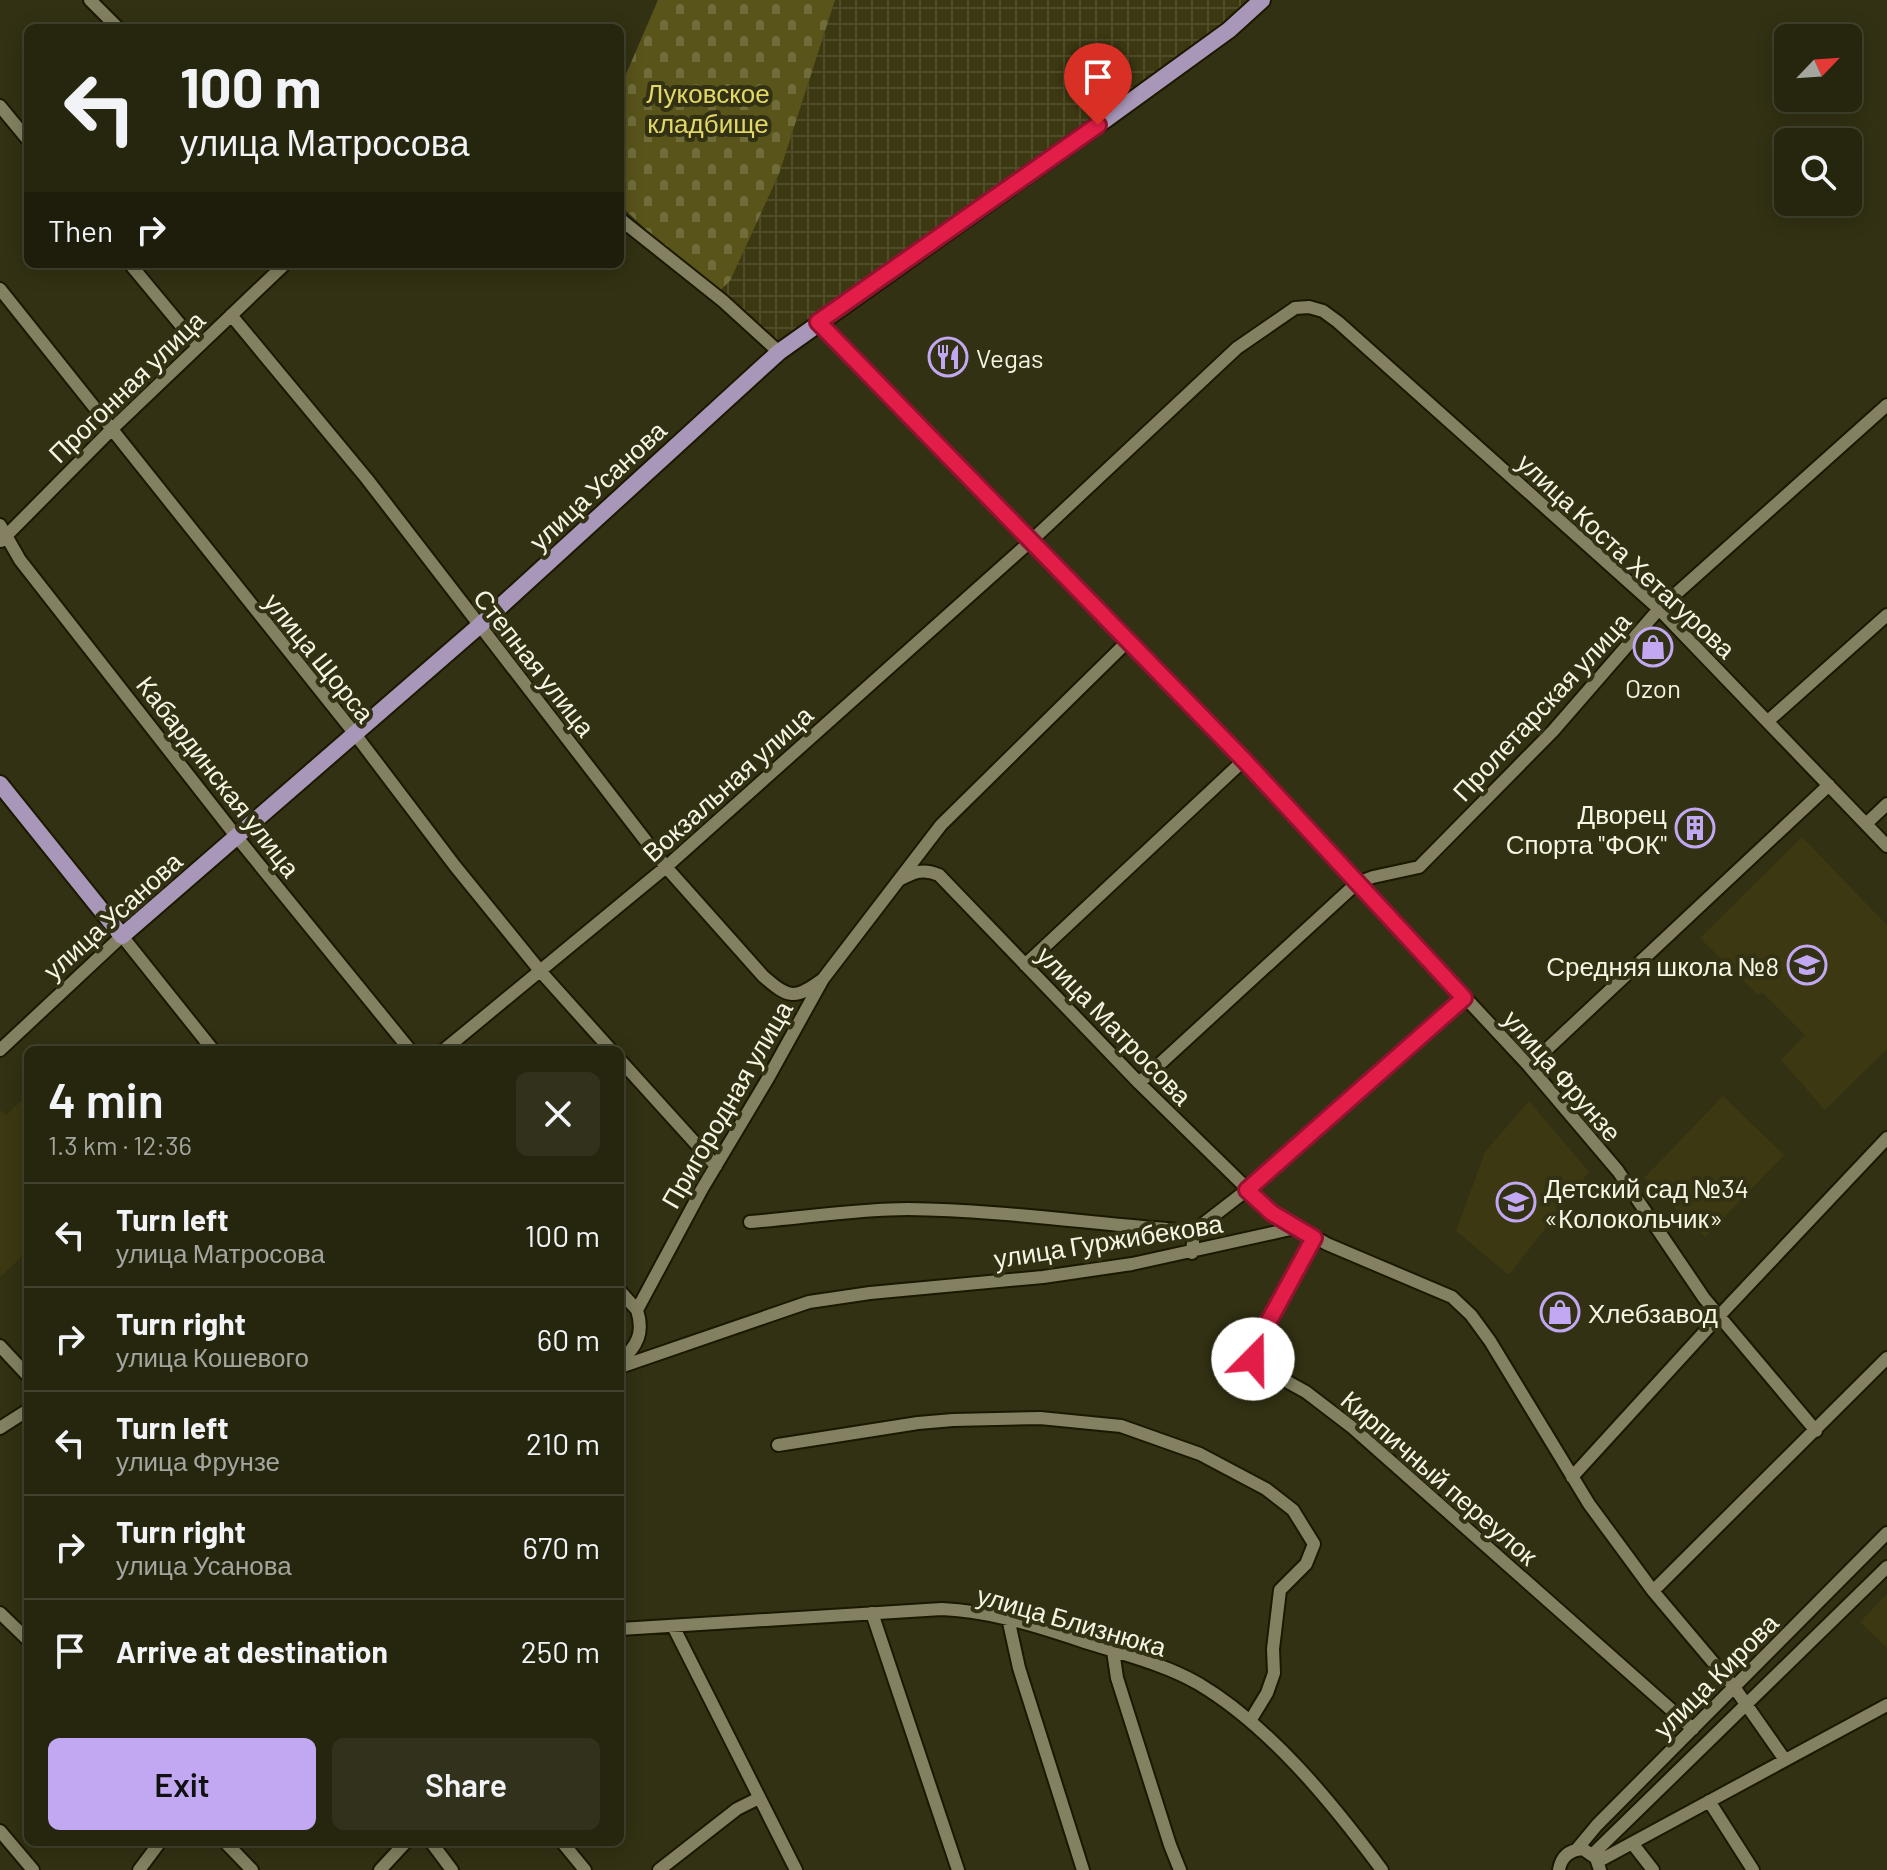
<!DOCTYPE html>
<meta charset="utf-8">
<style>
body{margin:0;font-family:Barlow,sans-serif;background:#32311c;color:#f1f3f6;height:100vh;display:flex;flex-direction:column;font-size:30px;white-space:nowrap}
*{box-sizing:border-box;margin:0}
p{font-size:26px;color:#a4a59e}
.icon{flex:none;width:44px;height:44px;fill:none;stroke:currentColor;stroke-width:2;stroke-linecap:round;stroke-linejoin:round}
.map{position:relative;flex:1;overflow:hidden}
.sheet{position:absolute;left:24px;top:1046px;width:600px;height:800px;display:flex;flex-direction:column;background:#26250e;border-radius:12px;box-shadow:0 4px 20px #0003,0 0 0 2px #42422e}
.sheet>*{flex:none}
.guide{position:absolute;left:24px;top:24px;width:600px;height:244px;border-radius:12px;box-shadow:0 4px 20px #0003,0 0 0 2px #42422e;background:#26250e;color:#f1f3f6;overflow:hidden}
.needle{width:52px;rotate:65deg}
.tools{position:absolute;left:1774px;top:24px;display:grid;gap:16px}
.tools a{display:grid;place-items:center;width:88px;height:88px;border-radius:12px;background:#26250e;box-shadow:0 4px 20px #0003,0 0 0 2px #42422e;font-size:40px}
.pin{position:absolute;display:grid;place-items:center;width:68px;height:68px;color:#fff;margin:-82px -34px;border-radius:50% 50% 50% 0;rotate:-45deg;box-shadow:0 0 8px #0007}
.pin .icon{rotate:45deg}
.me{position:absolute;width:88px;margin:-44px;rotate:22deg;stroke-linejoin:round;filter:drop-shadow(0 0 6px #0008)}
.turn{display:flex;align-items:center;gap:28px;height:168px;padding:0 24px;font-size:36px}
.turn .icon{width:104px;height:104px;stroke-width:2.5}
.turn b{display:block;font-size:56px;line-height:68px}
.then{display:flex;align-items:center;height:76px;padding:0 24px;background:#0003;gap:16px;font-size:30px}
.round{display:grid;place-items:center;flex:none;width:84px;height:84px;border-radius:12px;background:#32311c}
.overview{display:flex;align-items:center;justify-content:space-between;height:136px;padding:0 24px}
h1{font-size:48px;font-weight:600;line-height:60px}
.cta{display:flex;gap:16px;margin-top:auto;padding:16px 24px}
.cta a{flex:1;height:92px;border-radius:12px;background:#c2a8f3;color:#111;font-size:32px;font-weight:600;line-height:92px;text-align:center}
.cta a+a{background:#32311c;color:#f1f3f6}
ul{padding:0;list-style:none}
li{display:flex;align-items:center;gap:24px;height:104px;padding:0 24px;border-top:2px solid #42422e}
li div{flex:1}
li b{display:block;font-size:30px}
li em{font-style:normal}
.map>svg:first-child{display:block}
.built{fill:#3c3812}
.industrial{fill:url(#industrial-grid)}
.cemetery{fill:url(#cemetery-stones)}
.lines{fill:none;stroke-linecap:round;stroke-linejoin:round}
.minor-casing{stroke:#1b1800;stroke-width:16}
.major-casing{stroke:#1b1800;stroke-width:20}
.minor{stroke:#838161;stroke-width:12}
.major{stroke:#a897b9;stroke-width:16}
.route-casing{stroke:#92132f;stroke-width:20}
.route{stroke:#e11d48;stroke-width:14}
.labels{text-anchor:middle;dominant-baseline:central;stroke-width:8;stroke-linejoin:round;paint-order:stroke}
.park-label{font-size:26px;fill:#e2d867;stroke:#333113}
.poi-label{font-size:26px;fill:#f6f5e3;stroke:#333113;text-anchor:start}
.street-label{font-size:26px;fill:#f6f5e3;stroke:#333113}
</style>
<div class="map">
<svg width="1887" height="1870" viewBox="0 0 1887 1870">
<defs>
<pattern id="industrial-grid" width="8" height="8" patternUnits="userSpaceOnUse" patternTransform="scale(2)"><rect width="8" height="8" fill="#3c3812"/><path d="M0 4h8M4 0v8" fill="none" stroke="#4f4c29"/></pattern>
<pattern id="cemetery-stones" width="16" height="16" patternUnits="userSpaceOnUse" patternTransform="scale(2)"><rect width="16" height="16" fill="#59541a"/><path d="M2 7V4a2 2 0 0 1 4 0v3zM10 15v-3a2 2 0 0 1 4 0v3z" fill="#716d3b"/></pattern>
</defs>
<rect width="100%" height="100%" fill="#333113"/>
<path class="built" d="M 1802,837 L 1887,925 L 1887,1049 L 1825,1110 L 1781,1060 L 1805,1035 L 1762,992 L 1758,995 L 1700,938 Z
M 28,1095 L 28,1251 L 0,1277 L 0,1110 L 6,1115 Z
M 1723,1096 L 1784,1155 L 1705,1237 L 1644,1178 Z
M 1529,1101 L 1589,1172 L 1509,1275 L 1456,1231 L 1485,1152 Z
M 1887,1594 L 1887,1648 L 1860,1622 Z"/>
<path class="industrial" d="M 835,0 L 1262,0 L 779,352 L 715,295 L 730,281 L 779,174 Z"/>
<path class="cemetery" d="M 658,0 L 835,0 L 779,174 L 730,281 L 715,295 L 620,205 L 620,88 Z"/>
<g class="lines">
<g class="minor-casing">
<path id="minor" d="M 90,0 L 118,28
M 0,106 L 28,140
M 620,219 L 723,301 L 779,352
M 130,264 L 198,346
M 0,289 L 355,734 L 455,866 L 541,972 L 611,1050
M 231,315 L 367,479 L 666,867 L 763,976 C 789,999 795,1000 823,979
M 818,322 L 1244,760 L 1529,1066 L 1618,1171 L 1704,1298 L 1816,1431
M 0,525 L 20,560 L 236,836 L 410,1050
M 1,541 L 112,429 L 285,264
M 1768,721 L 1887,615
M 1866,824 L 1887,804
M 899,880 C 914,872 923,868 939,875 L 1139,1083 L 1272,1213 L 1327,1244 L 1452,1297 L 1471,1315 L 1490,1341 L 1589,1504 L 1653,1591 L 1734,1687 L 1785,1760
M 1025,965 L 1244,760
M 0,1050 L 122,936 L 213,1050
M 444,1050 L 666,867 L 1032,540 L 1237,348 L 1295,308 L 1309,307 L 1323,311 L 1338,322 L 1659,609 L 1887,846
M 620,1060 L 716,1166
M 1529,1066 L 1829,785
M 1139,1083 L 1357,883 L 1373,877 L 1419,867 L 1553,731 L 1659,609 L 1887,405
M 750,1222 C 802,1218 856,1209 908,1209 C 1004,1210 1099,1225 1194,1231
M 1314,1238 L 1253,1350 L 1253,1359 L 1259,1366 L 1306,1392 L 1353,1428 L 1693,1729
M 1192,1253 L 1194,1231 L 1247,1190 L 1464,998
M 620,1291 L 637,1310
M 0,1346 L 28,1376
M 620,1361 C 638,1346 644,1332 637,1310 L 702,1189 L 767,1080 L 823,979 L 941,825 L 1129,640
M 620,1367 L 809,1302 L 870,1293 L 1043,1277 L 1132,1264 L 1295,1228
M 0,1428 L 28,1410
M 778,1445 L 918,1423 L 953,1420 L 1040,1418 L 1121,1426 L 1200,1454 L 1266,1489 L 1293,1510 L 1314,1544 L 1306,1564 L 1280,1590 L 1273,1649 L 1274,1673 L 1267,1693 L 1250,1721
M 1572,1477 L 1720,1315 L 1887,1138
M 1653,1591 L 1887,1358
M 0,1613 L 28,1640
M 872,1613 L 958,1870
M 1008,1618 L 1019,1668 L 1083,1870
M 673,1626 L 796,1870
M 620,1629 L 942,1609 C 989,1611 1034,1625 1079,1640 C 1118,1653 1163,1663 1199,1684 C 1271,1727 1333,1804 1382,1870
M 1113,1651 L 1117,1678 L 1170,1845 L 1180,1870
M 1709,1801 L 1753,1870
M 0,1831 L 33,1870
M 225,1842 L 252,1870
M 431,1842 L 452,1870
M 562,1842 L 585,1870
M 1632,1843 L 1653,1870
M 1577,1849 L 1597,1825 L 1887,1533
M 1593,1854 L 1887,1567
M 1599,1861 L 1887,1705
M 139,1870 L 160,1842
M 380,1870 L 406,1842
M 659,1870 L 737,1809 L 759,1798
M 1559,1870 C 1561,1857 1569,1850 1583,1849 L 1596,1858 L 1600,1870"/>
</g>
<g class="major-casing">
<path id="major" d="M 0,784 L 122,936 L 479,626 L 779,352 L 1098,125 L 1229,30 L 1262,0"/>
</g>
<use href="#minor" class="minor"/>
<use href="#major" class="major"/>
</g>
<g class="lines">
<g class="route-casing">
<path id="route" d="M 1098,125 L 818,322 L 1244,760 L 1464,998 L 1247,1190 L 1272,1213 L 1314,1238 L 1253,1350 L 1253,1359"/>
</g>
<use href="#route" class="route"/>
</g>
<defs>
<g id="restaurant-ring" transform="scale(2)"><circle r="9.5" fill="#333113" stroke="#c2a8f3" stroke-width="1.5"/><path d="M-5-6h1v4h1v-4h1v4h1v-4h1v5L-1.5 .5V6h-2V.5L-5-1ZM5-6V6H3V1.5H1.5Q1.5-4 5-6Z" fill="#c2a8f3"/></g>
<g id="shop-ring" transform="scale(2)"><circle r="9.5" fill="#333113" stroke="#c2a8f3" stroke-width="1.5"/><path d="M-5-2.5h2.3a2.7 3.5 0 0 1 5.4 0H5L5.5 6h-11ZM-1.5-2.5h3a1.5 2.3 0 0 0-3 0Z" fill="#c2a8f3"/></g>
<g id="building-ring" transform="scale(2)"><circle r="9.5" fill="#333113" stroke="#c2a8f3" stroke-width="1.5"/><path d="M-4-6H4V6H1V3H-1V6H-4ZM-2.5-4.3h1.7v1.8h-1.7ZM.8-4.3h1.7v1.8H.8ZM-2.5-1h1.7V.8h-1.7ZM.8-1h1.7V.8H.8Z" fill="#c2a8f3"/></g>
<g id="school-ring" transform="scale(2)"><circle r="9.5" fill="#333113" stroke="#c2a8f3" stroke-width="1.5"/><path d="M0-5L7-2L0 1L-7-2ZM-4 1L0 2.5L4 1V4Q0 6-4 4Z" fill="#c2a8f3"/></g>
</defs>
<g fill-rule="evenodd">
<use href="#restaurant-ring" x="948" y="357"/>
<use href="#shop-ring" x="1653" y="647"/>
<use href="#building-ring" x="1695" y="828"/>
<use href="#school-ring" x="1807" y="965"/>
<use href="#school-ring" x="1516" y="1202"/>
<use href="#shop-ring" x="1560" y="1312"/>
</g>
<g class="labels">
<g class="park-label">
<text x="708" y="92">Луковское<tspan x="708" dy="30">кладбище</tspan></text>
</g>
<g class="poi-label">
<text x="976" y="357">Vegas</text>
<text x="1653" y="687" text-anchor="middle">Ozon</text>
<text x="1667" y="813" text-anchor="end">Дворец<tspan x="1667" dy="30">Спорта "ФОК"</tspan></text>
<text x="1779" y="965" text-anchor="end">Средняя школа №8</text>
<text x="1544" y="1187">Детский сад №34<tspan x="1544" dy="30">«Колокольчик»</tspan></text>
<text x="1588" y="1312">Хлебзавод</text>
</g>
<g class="street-label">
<text transform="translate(126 386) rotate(-44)">Прогонная улица</text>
<text transform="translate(597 485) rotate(-43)">улица Усанова</text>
<text transform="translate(1627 555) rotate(43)">улица Коста Хетагурова</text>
<text transform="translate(320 657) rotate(51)">улица Щорса</text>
<text transform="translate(535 662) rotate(52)">Степная улица</text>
<text transform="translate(1541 706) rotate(-47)">Пролетарская улица</text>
<text transform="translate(219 776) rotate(52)">Кабардинская улица</text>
<text transform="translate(727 783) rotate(-42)">Вокзальная улица</text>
<text transform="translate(112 915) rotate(-42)">улица Усанова</text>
<text transform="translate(1115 1025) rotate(46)">улица Матросова</text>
<text transform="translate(1563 1075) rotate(49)">улица Фрунзе</text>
<text transform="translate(726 1104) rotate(-60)">Пригородная улица</text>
<text transform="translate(1108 1240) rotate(-9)">улица Гуржибекова</text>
<text transform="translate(1440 1477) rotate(41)">Кирпичный переулок</text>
<text transform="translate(1072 1620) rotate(16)">улица Близнюка</text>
<text transform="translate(1715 1675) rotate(-45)">улица Кирова</text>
</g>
</g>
</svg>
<div class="tools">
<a><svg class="needle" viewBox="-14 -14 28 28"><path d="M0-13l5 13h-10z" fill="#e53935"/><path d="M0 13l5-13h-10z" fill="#a4a59e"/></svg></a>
<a><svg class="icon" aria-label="search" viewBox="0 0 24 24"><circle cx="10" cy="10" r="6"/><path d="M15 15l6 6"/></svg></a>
</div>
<div class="pin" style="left:1098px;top:125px;background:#d93025"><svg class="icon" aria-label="arrive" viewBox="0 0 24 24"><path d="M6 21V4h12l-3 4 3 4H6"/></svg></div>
<svg class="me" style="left:1253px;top:1359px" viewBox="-20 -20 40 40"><circle r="19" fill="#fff"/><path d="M0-13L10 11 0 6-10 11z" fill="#e11d48"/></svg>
<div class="guide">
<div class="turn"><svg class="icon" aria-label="left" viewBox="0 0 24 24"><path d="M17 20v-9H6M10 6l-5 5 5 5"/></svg><div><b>100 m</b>улица Матросова</div></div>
<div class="then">Then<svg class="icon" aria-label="right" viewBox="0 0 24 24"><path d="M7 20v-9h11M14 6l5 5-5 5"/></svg></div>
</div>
<section class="sheet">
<div class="overview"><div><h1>4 min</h1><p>1.3 km · 12:36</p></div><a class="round"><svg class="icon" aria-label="close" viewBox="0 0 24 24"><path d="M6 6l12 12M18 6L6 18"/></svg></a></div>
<ul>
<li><svg class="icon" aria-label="left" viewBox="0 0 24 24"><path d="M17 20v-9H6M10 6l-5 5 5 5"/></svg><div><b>Turn left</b><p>улица Матросова</p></div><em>100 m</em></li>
<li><svg class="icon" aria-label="right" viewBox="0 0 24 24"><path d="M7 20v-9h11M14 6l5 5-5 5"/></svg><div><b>Turn right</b><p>улица Кошевого</p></div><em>60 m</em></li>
<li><svg class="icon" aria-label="left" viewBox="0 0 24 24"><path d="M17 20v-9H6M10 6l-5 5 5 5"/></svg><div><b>Turn left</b><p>улица Фрунзе</p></div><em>210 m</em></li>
<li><svg class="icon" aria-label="right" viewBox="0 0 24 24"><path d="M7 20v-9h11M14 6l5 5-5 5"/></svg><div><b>Turn right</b><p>улица Усанова</p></div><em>670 m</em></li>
<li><svg class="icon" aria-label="arrive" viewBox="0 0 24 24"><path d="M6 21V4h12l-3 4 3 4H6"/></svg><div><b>Arrive at destination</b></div><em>250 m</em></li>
</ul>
<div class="cta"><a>Exit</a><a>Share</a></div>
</section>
</div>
